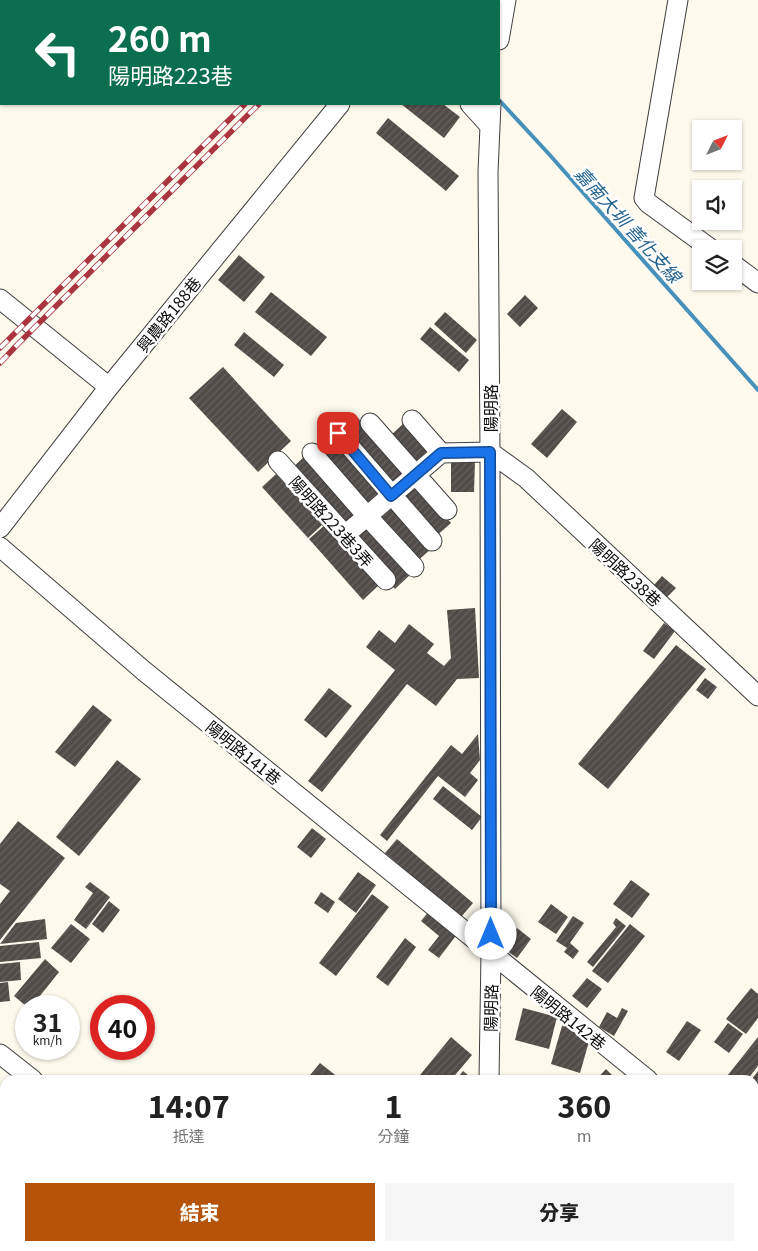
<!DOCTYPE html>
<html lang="zh-TW">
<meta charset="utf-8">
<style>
body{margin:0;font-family:Georgia,"Noto Sans TC",serif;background:#f6f6f6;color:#222;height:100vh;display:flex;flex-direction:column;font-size:19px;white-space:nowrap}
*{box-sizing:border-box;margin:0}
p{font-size:16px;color:#767676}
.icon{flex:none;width:28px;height:28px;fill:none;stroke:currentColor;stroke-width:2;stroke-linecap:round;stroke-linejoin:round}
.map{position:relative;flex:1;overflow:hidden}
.panel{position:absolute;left:0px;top:1075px;width:759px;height:176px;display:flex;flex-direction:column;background:#fff;border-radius:15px 15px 0 0;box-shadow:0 1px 4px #0004}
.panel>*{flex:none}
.banner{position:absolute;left:0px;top:0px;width:500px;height:105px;box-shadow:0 1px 4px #0004;background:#0b6e4f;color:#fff;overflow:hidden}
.needle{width:32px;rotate:48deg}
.fabs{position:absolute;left:692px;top:120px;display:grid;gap:10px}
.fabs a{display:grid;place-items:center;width:50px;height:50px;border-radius:0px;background:#fff;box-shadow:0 1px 4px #0004;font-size:25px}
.speed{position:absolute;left:15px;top:995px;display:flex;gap:10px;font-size:25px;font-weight:700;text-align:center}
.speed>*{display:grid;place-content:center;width:65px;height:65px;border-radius:50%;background:#fff;box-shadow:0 1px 4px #0004;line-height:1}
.speed small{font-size:12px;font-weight:400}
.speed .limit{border:8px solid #d22;background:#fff;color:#111}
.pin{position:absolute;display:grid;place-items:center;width:42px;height:42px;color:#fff;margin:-21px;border-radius:10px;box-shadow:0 2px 8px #0006}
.me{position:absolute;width:55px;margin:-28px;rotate:0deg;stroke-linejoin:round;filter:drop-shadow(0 0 4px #0008)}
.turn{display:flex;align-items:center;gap:18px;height:105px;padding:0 25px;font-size:22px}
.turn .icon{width:65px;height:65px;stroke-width:2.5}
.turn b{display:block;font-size:35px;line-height:42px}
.eta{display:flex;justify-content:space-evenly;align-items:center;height:85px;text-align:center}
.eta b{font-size:30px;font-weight:800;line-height:35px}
.primary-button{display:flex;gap:10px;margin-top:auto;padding:10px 25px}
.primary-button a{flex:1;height:58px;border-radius:0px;background:#b45309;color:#fff;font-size:20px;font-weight:800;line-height:58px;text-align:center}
.primary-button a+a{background:#f6f6f6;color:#222}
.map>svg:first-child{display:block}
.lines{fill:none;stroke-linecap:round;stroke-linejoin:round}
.stream{stroke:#4691bc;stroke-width:4}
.building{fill:url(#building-hatch)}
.minor-casing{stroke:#3e3e3e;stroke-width:21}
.minor{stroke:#fff;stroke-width:19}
.rail-casing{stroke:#aa353e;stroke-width:5.5}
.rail{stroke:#fff;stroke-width:4;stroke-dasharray:11;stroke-linecap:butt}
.route-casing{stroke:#114b97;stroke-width:12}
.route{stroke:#1a73e8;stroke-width:9}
.labels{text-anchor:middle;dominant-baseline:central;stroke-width:5;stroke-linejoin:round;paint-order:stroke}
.street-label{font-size:16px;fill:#0b0b0b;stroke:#fff}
.water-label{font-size:18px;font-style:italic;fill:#24638d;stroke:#fff}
</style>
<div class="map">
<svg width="758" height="1251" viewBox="0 0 758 1251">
<defs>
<pattern id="building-hatch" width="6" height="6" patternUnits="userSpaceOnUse" patternTransform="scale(1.25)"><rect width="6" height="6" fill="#524c49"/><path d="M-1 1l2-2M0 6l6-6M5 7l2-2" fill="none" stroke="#66615f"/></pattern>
</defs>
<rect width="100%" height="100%" fill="#fdf9ec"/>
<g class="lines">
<path class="stream" d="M 404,0 L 405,1
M 499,100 L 548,153 L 758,390"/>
</g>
<path class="building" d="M 401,104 L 443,104 L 460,117 L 444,138 Z
M 388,118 L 459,176 L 446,191 L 376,133 Z
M 239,255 L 265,277 L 244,302 L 218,280 Z
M 701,261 L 701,279 L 693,273 Z
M 705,281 L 722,281 L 716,289 Z
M 271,292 L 327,337 L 311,356 L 255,312 Z
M 525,295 L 538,308 L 520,327 L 507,314 Z
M 445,312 L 477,340 L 466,353 L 434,324 Z
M 430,327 L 469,360 L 459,372 L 420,339 Z
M 244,332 L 284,365 L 274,377 L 234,345 Z
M 223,367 L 291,441 L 258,472 L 189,398 Z
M 562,409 L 577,422 L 547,458 L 531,444 Z
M 358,418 L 407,474 L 390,489 L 340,433 Z
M 404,423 L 432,453 L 417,468 L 388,438 Z
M 335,440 L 383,494 L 365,509 L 317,455 Z
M 306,455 L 359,514 L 341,529 L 289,471 Z
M 451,460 L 475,460 L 474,492 L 451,492 Z
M 276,474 L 322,525 L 308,538 L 262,487 Z
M 417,484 L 451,523 L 435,537 L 400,499 Z
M 388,500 L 432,548 L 414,564 L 371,516 Z
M 368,523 L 412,573 L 395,589 L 350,539 Z
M 325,525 L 379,585 L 363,600 L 309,539 Z
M 662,576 L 676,588 L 667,597 L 654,585 Z
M 475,608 L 479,678 L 457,679 L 436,706 L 407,684 L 322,792 L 308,781 L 395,670 L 366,647 L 379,630 L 395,643 L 409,624 L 434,644 L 427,653 L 444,666 L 451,658 L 447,610 Z
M 664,623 L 675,631 L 654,659 L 643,651 Z
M 676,645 L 706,669 L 608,789 L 578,764 Z
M 705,678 L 717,687 L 708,699 L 696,690 Z
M 329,688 L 352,706 L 326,738 L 304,720 Z
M 93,705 L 112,720 L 75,767 L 55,752 Z
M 478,734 L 480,760 L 470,773 L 478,780 L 465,797 L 438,776 L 387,841 L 380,835 L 451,745 L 462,754 Z
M 117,760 L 141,779 L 79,856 L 56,837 Z
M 443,786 L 482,817 L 472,830 L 433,799 Z
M 18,821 L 65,858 L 0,940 L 0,904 L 10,891 L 0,884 L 0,844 Z
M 312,828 L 326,839 L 311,858 L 297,847 Z
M 397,839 L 473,903 L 461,917 L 385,853 Z
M 358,872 L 376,885 L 356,913 L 338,899 Z
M 631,880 L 650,894 L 632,918 L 613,904 Z
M 90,882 L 110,897 L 86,929 L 74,920 L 93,893 L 85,887 Z
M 321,892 L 335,902 L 328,913 L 314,903 Z
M 372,894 L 389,907 L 336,976 L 319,963 Z
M 109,901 L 120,910 L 103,933 L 92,924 Z
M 551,904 L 568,917 L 556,934 L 538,922 Z
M 429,911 L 458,933 L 439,958 L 428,950 L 439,936 L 421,921 Z
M 573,916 L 584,923 L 570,943 L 579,951 L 573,959 L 564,952 L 567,948 L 556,941 Z
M 616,918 L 626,926 L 593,967 L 587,962 L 616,927 L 613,923 Z
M 45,919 L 47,939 L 0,944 L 16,923 Z
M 71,924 L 90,939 L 71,963 L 51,948 Z
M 630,924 L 645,936 L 608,983 L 592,971 Z
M 517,928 L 531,939 L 517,958 L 503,948 Z
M 405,938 L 416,947 L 388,986 L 376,977 Z
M 39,942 L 41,958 L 0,962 L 0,946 Z
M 45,959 L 59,972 L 32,1006 L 26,1006 L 14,996 Z
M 20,962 L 21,980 L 0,982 L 0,964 Z
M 587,978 L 602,989 L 587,1008 L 572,996 Z
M 8,982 L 10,1001 L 0,1002 L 0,983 Z
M 751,988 L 758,994 L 758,1018 L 746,1034 L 726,1019 Z
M 523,1008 L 557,1017 L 549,1049 L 515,1040 Z
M 622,1008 L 628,1011 L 614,1036 L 599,1027 L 607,1012 L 617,1018 Z
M 564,1019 L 590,1038 L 580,1073 L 551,1064 Z
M 687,1021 L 701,1030 L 679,1061 L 666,1052 Z
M 728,1023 L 743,1034 L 729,1053 L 714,1042 Z
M 451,1037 L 472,1055 L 451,1080 L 416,1080 Z
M 758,1037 L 758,1066 L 747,1080 L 724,1080 Z
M 320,1063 L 339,1078 L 338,1080 L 306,1080 Z
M 606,1069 L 617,1080 L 596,1080 Z
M 463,1071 L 474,1080 L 456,1080 Z
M 758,1071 L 758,1096 L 754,1092 L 754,1080 L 751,1080 Z
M 754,1110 L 758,1114 L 758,1160 L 754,1157 Z
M 754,1196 L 758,1199 L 758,1217 L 754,1222 Z
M 5,1219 L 5,1246 L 54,1246 L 50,1251 L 0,1251 L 0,1225 Z
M 72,1246 L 85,1246 L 81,1251 L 68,1251 Z
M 337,1246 L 405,1246 L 402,1251 L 334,1251 Z
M 423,1246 L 445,1246 L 450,1250 L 450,1251 L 421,1251 Z
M 508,1246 L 538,1246 L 538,1251 L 508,1251 Z
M 695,1246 L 735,1246 L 731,1251 L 701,1251 Z"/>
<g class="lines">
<g class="minor-casing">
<path id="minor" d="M 193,0 L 194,1
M 678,0 L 644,198 L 648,203 L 711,249
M 499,40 L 506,0
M 470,104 L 490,126
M 734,265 L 758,283
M 0,299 L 109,387
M 412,420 L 441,453
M 370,423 L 447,510
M 338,433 L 432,541
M 312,453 L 367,516 L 414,567
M 278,461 L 386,580
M 0,528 L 109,387 L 340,104
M 345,535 L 441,453 L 490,452 L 526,478 L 758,696
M 0,547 L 144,671 L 648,1080
M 0,1054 L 33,1080
M 489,1080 L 491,953 L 490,452 L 488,172 L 491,104
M 754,1166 L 758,1169
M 243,1246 L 249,1251
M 488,1251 L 488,1246"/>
</g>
<use href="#minor" class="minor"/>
<g class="rail-casing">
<path id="rail" d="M 348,1 L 349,0
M 362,1 L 364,0
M 0,348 L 245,104
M 0,363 L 18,344 L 259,104"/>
</g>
<use href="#rail" class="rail"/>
</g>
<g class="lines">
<g class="route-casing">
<path id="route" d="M 338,433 L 391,496 L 441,453 L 490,452 L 491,934"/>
</g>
<use href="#route" class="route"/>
</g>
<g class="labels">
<g class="street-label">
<text transform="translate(168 314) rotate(-51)">興農路188巷</text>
<text transform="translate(490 408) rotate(-90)">陽明路</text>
<text transform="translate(332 521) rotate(48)">陽明路223巷3弄</text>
<text transform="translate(626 572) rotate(43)">陽明路238巷</text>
<text transform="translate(244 752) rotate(39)">陽明路141巷</text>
<text transform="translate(490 1008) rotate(-89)">陽明路</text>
<text transform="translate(569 1017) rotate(39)">陽明路142巷</text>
</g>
<g class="water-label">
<text transform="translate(629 224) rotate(48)">嘉南大圳 善化支線</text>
</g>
</g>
</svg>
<div class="fabs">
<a><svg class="needle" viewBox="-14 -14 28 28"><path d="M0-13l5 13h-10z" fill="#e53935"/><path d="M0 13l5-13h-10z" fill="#767676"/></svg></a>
<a><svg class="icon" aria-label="sound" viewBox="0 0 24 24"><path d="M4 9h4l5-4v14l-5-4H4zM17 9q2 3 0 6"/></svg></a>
<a><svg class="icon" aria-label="layers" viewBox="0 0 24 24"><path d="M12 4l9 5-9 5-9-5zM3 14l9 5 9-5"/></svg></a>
</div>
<div class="speed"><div>31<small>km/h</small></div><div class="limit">40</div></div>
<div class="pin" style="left:338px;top:433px;background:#d93025"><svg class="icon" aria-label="arrive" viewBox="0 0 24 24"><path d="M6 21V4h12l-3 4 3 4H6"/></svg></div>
<svg class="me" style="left:491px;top:934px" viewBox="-20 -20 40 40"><circle r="19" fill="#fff"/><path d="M0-13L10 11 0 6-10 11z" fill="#1a73e8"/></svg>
<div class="banner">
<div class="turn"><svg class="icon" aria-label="left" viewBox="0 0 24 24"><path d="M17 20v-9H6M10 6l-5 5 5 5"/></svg><div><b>260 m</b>陽明路223巷</div></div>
</div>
<section class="panel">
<div class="eta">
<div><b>14:07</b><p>抵達</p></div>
<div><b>1</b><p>分鐘</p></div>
<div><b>360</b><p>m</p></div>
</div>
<div class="primary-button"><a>結束</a><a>分享</a></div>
</section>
</div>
